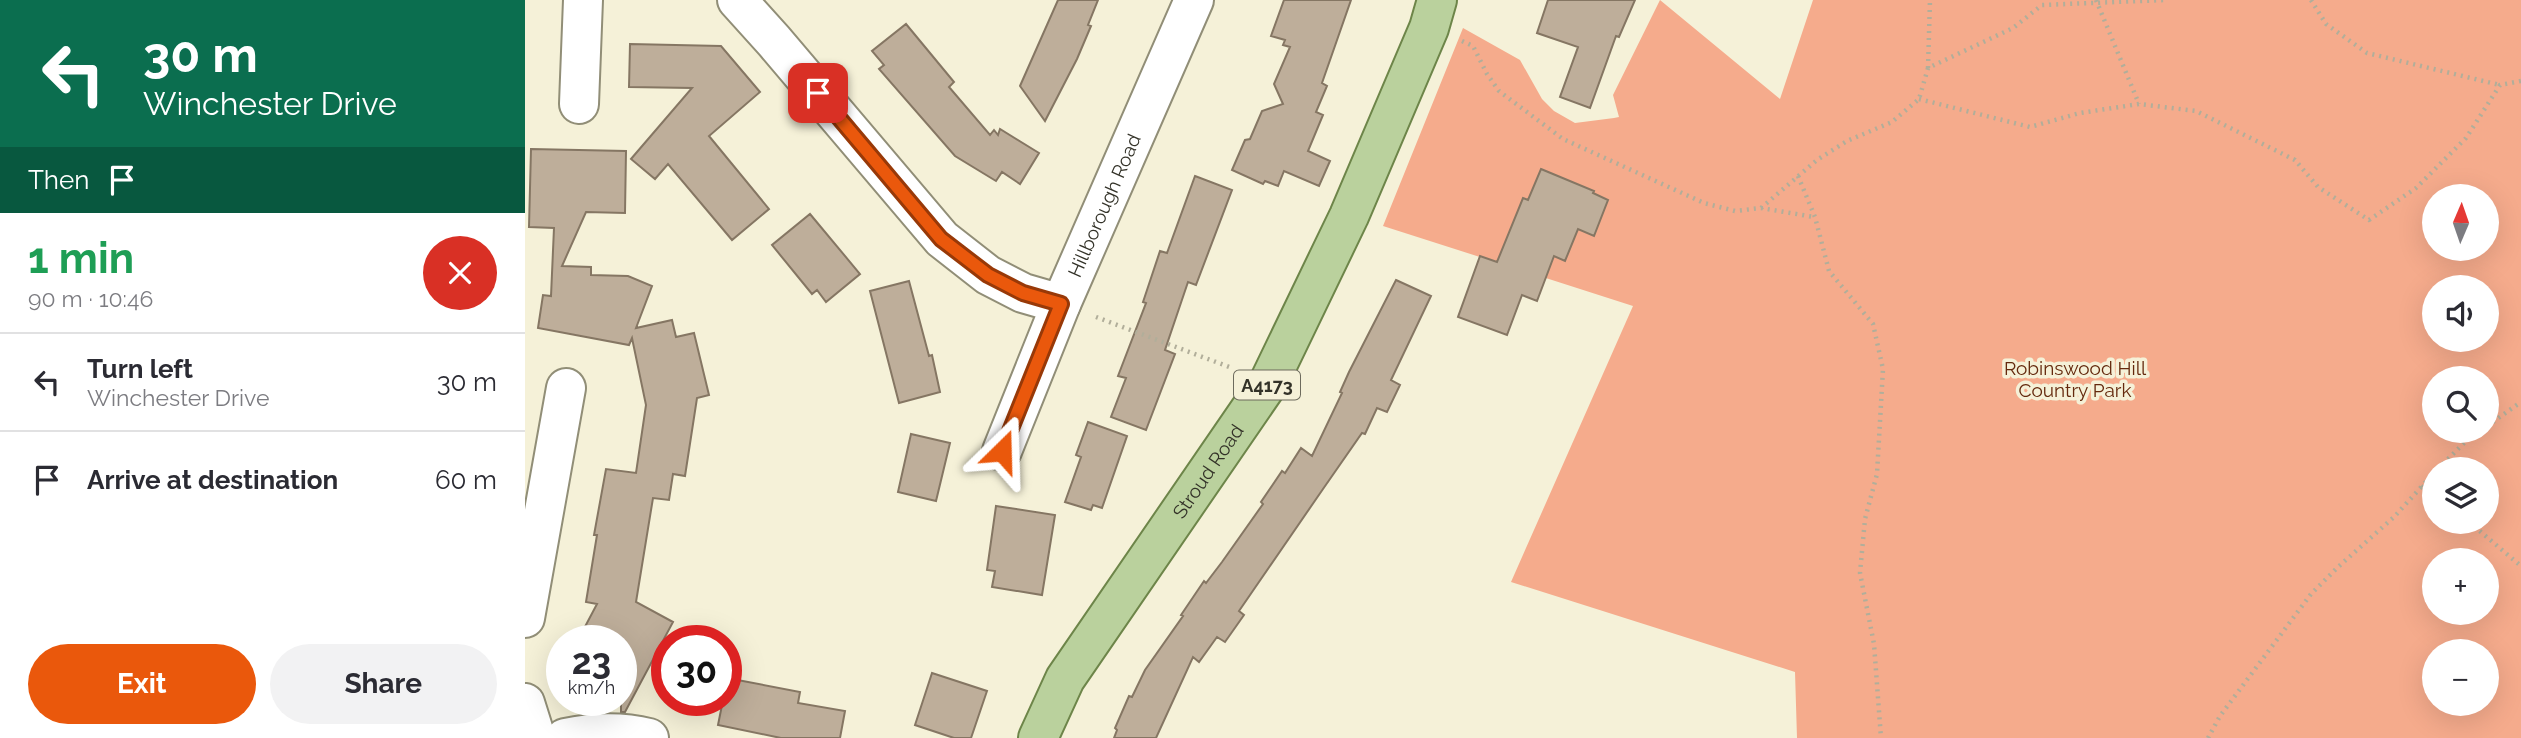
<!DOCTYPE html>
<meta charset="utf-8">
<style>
body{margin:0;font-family:Raleway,sans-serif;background:#f2f2f3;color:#2b2b33;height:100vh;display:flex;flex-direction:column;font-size:26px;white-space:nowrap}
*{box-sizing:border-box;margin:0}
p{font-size:23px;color:#7c7c81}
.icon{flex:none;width:38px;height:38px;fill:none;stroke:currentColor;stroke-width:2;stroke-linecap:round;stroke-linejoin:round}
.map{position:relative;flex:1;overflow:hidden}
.side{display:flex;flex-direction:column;background:#fff;width:525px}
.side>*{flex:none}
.guide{background:#0b6e4f;color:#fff;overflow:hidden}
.needle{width:46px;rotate:2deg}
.controls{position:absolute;left:1897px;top:184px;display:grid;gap:14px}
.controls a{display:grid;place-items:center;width:77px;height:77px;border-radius:50%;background:#fff;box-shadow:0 7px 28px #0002;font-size:35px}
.speed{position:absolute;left:21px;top:625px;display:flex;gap:14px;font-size:35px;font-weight:700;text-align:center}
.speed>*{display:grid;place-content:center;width:91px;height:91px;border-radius:50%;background:#fff;box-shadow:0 7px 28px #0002;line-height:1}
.speed small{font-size:18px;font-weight:400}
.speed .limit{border:10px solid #d22;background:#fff;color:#111}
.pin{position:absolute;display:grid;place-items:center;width:60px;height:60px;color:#fff;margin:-30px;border-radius:14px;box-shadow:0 4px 10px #0006}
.me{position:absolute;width:77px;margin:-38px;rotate:22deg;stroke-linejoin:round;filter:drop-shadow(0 0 5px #0008)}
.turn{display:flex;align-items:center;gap:24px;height:147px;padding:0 28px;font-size:32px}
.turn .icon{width:91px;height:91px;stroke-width:2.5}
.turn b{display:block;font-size:49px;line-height:60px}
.then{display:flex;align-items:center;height:66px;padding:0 28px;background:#0003;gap:14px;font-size:26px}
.round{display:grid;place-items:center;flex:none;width:74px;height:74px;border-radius:37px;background:#f2f2f3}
.headline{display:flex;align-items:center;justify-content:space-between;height:119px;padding:0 28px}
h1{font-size:42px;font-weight:700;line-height:52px;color:#1e9e55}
.cta{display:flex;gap:14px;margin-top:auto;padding:14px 28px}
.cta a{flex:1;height:80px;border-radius:42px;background:#ea580c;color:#fff;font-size:28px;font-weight:700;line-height:80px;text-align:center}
.cta a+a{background:#f2f2f3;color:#2b2b33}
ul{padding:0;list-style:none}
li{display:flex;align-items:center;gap:21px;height:98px;padding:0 28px;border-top:2px solid #e1e1e2}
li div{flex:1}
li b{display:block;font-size:26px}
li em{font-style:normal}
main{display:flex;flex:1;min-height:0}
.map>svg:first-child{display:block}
.green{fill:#f5ab8c;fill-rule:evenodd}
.building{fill:#beae9a;stroke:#857663;stroke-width:2}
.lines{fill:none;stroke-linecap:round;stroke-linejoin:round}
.minor-casing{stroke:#918e77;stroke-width:42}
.major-casing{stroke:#6d8549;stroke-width:42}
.path{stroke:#b1ae9a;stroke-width:4.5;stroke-dasharray:2 5;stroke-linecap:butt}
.minor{stroke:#fff;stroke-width:38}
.major{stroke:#bad19d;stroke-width:38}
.route-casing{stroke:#983908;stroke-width:18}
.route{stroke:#ea580c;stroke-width:12}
.labels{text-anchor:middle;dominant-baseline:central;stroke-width:7;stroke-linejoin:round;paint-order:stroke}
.shield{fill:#f5f1d8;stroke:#6d6b5d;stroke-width:2}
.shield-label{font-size:18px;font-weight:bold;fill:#333228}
.street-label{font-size:19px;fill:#333228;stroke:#f5f1d8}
.park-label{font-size:19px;fill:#64290d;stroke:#f5f1d8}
</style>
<main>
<section class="side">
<div class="guide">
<div class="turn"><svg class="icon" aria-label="left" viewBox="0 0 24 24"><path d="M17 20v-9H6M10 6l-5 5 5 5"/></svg><div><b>30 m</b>Winchester Drive</div></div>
<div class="then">Then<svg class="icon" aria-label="arrive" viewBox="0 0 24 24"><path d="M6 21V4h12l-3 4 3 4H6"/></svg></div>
</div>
<div class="headline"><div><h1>1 min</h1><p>90 m · 10:46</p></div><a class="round" style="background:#d93025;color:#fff"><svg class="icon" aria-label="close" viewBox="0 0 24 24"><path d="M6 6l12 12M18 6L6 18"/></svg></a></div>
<ul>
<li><svg class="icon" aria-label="left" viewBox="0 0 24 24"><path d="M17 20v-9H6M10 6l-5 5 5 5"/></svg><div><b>Turn left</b><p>Winchester Drive</p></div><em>30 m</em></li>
<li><svg class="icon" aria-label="arrive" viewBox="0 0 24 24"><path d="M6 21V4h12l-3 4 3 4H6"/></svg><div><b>Arrive at destination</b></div><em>60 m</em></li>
</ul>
<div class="cta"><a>Exit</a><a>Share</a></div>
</section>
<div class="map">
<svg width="1996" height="738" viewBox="0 0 1996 738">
<rect width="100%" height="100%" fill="#f5f1d8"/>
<path class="green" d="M 1135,0 L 1255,99 L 1288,0 L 1996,0 L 1996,738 L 1272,738 L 1270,672 L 986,582 L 1108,306 L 858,226 L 938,28 L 995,60 L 1017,99 L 1029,111 L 1050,123 L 1089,118 L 1094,117 L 1088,95 ZM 1909,196 L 1962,196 L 1962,248 L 1909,248 ZM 1909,287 L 1962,287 L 1962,340 L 1909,340 ZM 1909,378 L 1962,378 L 1962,430 L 1909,430 ZM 1909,469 L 1962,469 L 1962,522 L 1909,522 ZM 1909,560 L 1962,560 L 1962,612 L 1909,612 ZM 1909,651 L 1962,651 L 1962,704 L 1909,704 Z"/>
<path class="building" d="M 533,0 L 573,0 L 563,25 L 566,26 L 552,59 L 520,121 L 495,86 Z
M 759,0 L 826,0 L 797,83 L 802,86 L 791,112 L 798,115 L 783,151 L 805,161 L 794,186 L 759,171 L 753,186 L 740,181 L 738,184 L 707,170 L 720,140 L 725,139 L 737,111 L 758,104 L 749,84 L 765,47 L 758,45 L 760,40 L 746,36 Z
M 1023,0 L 1110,0 L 1094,37 L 1091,36 L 1065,108 L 1035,97 L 1053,47 L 1012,33 Z
M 381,24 L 429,82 L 424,87 L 465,135 L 469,130 L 473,135 L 475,129 L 514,153 L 495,184 L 477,172 L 471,181 L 430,156 L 354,69 L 359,65 L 347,51 Z
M 105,44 L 196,46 L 235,92 L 184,136 L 244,209 L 207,240 L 143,164 L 130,179 L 106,159 L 167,88 L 104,87 Z
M 6,149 L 101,151 L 100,213 L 61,212 L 37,266 L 66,267 L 66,275 L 103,276 L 127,286 L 111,328 L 147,320 L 151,337 L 169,333 L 184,395 L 172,398 L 160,476 L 148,474 L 144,500 L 128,498 L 111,602 L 148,622 L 100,712 L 96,712 L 96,640 L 53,640 L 72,604 L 61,602 L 72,535 L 69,535 L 81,469 L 111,473 L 121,405 L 107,338 L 104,345 L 13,328 L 18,295 L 26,296 L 29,228 L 4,227 Z
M 1016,169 L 1069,191 L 1068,193 L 1083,200 L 1069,236 L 1053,229 L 1040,261 L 1029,256 L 1012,301 L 997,295 L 982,335 L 933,317 L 955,256 L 972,262 L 998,198 L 1003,200 Z
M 670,176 L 707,190 L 671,285 L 663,282 L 640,350 L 650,354 L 621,430 L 586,417 L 601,378 L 593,376 L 621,303 L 618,302 L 635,251 L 642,253 Z
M 285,214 L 335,274 L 301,302 L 292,290 L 287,294 L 247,245 Z
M 871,280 L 906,296 L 866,380 L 875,385 L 862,412 L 852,408 L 840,434 L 837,433 L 798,489 L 714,611 L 719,615 L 700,642 L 692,637 L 674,662 L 668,657 L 631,738 L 589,738 L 592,730 L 590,728 L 604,696 L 607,697 L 620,670 L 658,616 L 656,615 L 679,581 L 681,583 L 697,562 L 738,504 L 736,502 L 757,471 L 760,473 L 776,448 L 787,456 L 817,393 L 815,392 L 824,372 Z
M 384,281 L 404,356 L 407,355 L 415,392 L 374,403 L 345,291 Z
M 563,422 L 602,436 L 577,508 L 568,505 L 566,510 L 540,502 L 556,457 L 551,455 Z
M 386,434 L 425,443 L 411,501 L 373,492 Z
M 471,506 L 530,515 L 517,595 L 467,587 L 470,571 L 462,570 Z
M 407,673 L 462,691 L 446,738 L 429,738 L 390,725 Z
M 202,678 L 275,692 L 273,703 L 320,711 L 315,738 L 256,738 L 193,725 L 198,700 L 201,700 Z"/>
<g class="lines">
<g class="minor-casing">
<g id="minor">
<path d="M 212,0 L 249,41 L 417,239 L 463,275 L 498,293 L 536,304"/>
<path d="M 54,104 L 58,0"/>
<path id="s1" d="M 477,451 L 536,304 L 669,0"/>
<path d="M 0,618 L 41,388"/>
<path d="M 0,703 L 11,738"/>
<path d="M 40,738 C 68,732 96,731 124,738"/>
</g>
</g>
<g class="major-casing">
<g id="major">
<path id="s2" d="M 513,738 L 540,679 L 744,382 L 824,216 L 904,28 L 912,0"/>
</g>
</g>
<path class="path" d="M 1571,0 L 1614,104
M 1786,0 L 1801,24 L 1842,53 L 1975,85
M 937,41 L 948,46 L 962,74 L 974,91 L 1038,139 L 1179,203 L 1210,211 L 1236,208 L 1289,217
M 1403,68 L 1405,0
M 1394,99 L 1505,127 L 1555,113 L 1614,104 L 1671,111 L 1770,160 L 1793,187 L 1844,220 L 1891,188 L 1941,138 L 1975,85 L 1996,81
M 1273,176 L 1290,217 L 1304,271 L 1348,324 L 1358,369 L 1352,474 L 1340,519 L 1335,573 L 1349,644 L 1356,738
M 1236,208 L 1292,160 L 1322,141 L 1367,122 L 1394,99 L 1403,68 L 1488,28 L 1517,5 L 1640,0
M 571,317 L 707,368
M 1962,426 L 1996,402
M 1913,469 L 1942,440 L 1955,430
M 1896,486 L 1909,496
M 1944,522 L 1996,566
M 1683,738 L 1695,716 L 1786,594 L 1813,567 L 1869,517 L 1909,473"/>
<use href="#minor" class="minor"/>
<use href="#major" class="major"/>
</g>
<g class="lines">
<g class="route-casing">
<path id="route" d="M 293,93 L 416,239 L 463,275 L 498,293 L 536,304 L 477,451"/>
</g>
<use href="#route" class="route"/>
</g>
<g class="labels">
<rect class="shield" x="709" y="370.5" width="66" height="29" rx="5"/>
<g class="shield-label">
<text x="742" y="385">A4173</text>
</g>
<g class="street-label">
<text stroke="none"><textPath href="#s1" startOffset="266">Hillborough Road</textPath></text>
<text stroke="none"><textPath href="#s2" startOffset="317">Stroud Road</textPath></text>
</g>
<g class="park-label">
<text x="1550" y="368">Robinswood Hill<tspan x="1550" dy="22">Country Park</tspan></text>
</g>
</g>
</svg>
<div class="controls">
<a><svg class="needle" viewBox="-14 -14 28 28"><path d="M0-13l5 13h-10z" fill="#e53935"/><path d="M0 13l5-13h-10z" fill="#7c7c81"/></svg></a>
<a><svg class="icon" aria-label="sound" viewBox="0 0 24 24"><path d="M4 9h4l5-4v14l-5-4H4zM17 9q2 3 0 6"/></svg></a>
<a><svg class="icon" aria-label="search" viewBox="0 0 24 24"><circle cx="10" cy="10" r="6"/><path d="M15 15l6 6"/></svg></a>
<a><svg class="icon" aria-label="layers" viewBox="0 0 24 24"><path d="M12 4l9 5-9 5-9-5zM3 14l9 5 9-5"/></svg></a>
<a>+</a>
<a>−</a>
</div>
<div class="speed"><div>23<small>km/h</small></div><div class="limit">30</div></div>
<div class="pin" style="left:293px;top:93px;background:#d93025"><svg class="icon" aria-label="arrive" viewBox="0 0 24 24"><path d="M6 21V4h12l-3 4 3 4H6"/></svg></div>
<svg class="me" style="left:477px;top:451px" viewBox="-20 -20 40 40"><path d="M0-17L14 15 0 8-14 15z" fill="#ea580c" stroke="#fff" stroke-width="4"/></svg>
</div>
</main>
